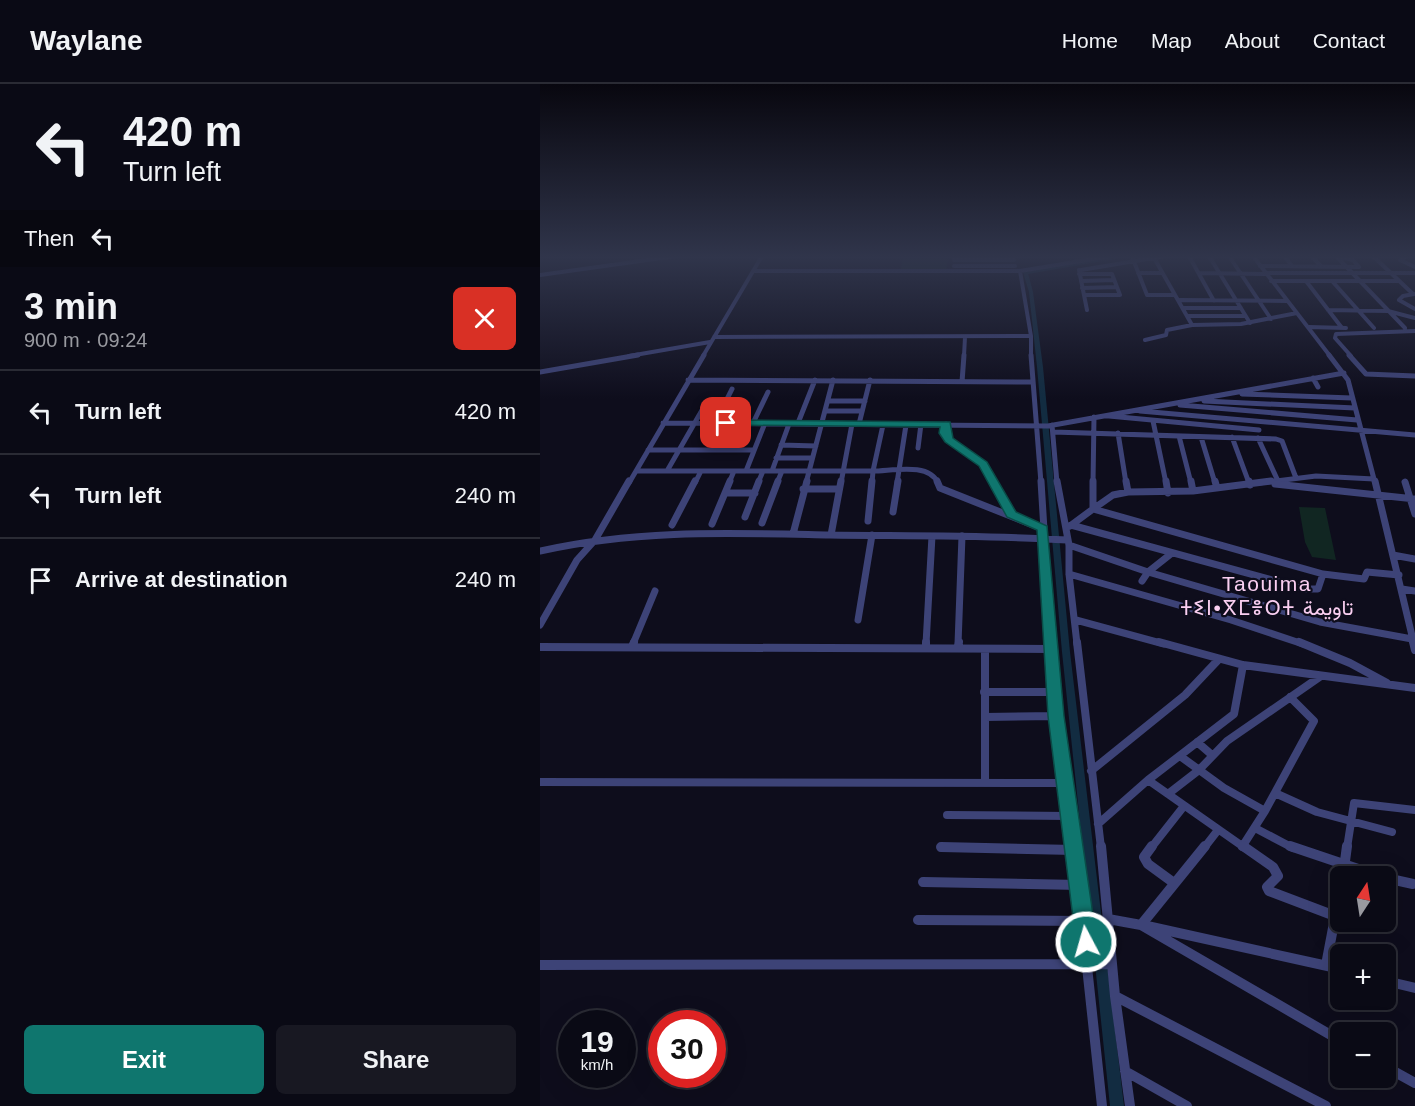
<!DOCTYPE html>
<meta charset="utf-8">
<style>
body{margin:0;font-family:Helvetica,Vazirmatn,"Noto Sans Tifinagh",sans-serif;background:#181822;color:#f1f3f6;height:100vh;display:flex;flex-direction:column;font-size:22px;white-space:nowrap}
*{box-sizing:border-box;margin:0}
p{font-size:20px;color:#999aa0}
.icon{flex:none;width:33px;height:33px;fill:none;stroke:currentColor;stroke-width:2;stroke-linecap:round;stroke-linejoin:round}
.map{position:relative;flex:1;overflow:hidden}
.details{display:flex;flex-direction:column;background:#0a0a15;width:540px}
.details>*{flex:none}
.guide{background:#0a0a15;color:#f1f3f6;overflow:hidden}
.needle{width:39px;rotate:12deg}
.controls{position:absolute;left:790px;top:782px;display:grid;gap:12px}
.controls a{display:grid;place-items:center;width:66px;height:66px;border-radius:9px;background:#0a0a15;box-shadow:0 6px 24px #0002,0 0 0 2px #2a2b34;font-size:30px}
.speed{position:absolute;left:18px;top:926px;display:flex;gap:12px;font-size:30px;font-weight:700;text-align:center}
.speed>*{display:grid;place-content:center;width:78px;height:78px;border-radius:50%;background:#0a0a15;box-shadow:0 6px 24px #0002,0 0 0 2px #2a2b34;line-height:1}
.speed small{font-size:15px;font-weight:400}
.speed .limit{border:9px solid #d22;background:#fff;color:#111}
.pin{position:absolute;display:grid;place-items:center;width:51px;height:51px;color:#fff;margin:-26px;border-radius:12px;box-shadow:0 3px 9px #0006}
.me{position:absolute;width:66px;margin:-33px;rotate:354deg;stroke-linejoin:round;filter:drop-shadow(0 0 4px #0008)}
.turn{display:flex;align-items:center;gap:21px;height:126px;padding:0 24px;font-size:27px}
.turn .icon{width:78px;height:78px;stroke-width:2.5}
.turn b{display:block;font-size:42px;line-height:51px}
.then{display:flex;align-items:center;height:57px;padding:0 24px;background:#0003;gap:12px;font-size:22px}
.round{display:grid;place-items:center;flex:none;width:63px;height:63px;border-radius:9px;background:#181822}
.summary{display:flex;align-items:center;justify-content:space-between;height:102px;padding:0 24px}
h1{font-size:36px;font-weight:700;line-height:45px}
.action{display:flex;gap:12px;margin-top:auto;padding:12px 24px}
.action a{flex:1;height:69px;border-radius:9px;background:#0f766e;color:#fff;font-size:24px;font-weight:700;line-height:69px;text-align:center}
.action a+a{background:#181822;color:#f1f3f6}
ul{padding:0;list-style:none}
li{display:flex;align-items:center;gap:18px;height:84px;padding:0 24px;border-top:2px solid #2a2b34}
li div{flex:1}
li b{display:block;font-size:22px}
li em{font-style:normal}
header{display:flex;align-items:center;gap:36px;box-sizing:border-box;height:84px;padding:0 30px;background:#0a0a15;border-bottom:2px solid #2a2b34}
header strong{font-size:28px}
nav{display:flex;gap:33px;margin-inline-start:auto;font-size:21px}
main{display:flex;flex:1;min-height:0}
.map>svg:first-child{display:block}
.green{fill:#112622}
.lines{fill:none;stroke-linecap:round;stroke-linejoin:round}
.canal{fill:#122c41;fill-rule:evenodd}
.river{fill:#122c41;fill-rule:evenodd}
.street-far4{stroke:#3d4377;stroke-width:4}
.street-far3{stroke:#3d4377;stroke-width:5}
.street-far2{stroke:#3d4377;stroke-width:7}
.street-far1{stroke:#3d4377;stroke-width:8}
.street{stroke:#3d4377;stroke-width:10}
.route{fill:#0f766e;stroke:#0a4d48;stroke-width:1.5}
.labels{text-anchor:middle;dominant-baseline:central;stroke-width:4.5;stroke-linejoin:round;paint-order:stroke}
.quarter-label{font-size:21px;letter-spacing:1.5px;fill:#facff1;stroke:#0e0d1c}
</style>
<header>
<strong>Waylane</strong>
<nav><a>Home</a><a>Map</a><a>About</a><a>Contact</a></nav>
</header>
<main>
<section class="details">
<div class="guide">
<div class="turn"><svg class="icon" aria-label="left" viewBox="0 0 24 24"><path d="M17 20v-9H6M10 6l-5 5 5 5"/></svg><div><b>420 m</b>Turn left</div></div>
<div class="then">Then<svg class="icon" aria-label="left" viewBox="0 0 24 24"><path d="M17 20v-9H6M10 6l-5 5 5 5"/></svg></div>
</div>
<div class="summary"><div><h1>3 min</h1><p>900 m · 09:24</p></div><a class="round" style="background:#d93025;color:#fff"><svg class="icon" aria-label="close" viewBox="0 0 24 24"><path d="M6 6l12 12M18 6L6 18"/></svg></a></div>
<ul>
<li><svg class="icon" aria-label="left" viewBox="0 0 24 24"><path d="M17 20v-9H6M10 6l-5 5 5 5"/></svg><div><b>Turn left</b></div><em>420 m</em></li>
<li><svg class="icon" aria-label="left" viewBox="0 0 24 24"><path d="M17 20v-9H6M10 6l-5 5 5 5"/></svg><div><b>Turn left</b></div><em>240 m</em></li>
<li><svg class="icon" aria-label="arrive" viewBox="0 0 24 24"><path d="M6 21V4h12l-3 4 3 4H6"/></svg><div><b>Arrive at destination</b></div><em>240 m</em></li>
</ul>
<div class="action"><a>Exit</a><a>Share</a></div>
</section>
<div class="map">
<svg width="875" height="1022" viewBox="0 0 875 1022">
<rect width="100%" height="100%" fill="#0e0d1c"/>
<path class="green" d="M 363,172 L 408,172 L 406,186 L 361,185 Z
M 759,423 L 785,424 L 796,476 L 772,473 L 765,458 Z"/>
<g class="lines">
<path class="canal" d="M 485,187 L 490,188 L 488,189 L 493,208 L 503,283 L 530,568 L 584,1022 L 570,1022 L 522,568 L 497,283 L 489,208 L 483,188 Z"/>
<path class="river" d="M 575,172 L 592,172 L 488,190 L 484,188 Z"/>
<path class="street-far4" d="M 649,172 L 674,217
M 669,172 L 710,239
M 689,172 L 731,235
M 713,172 L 790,272
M 744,172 L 752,182
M 771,172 L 781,182
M 796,172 L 865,244
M 797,172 L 813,176 L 819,183
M 833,172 L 873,210
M 867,172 L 860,176 L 875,183
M 593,175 L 607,211 L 633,211
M 414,176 L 474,176
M 414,182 L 475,182
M 720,182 L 819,183
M 539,186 L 547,226
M 541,186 L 625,172
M 213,187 L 480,187 L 571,172
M 480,187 L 491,252 L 491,272
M 598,189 L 622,189
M 659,189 L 725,190
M 724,189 L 875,189
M 539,190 L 572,190 L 580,211 L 544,211
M 0,191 L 136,172
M 541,197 L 574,196
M 731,197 L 859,197
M 766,197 L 802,244
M 792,197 L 834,244
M 542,204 L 577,203
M 874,210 L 863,212 L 859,216 L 875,225
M 640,216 L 747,217
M 643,224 L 701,224
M 788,226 L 848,227 L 875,234
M 648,232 L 705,232
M 652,241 L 701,240 L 757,229
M 769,243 L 806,244
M 174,253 L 491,252
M 605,256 L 626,251 L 627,246 L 652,241 L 613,172
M 89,272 L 170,258
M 163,272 L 222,172
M 424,272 L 425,253
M 811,272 L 795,254 L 796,250 L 875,247"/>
<path class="street-far3" d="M 491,271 L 501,399
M 789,271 L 808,296 L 835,399
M 809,271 L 826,290 L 875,292
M 0,288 L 98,271
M 773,294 L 778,303
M 148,296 L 492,298
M 422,298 L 424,271
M 702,310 L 812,314
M 288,317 L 325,317
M 664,317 L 815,324
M 640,321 L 817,336
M 285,327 L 322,327
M 600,327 L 875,351
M 569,332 L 719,346
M 613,337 L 626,399
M 123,339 L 508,342 L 804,289
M 175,339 L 192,305
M 213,339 L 228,308
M 258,339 L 275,296
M 319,340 L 330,296
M 406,340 C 406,363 426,365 441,378 C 447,384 451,392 455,399
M 512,341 L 517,399
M 513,348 L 736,355 L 742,357 L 756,394
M 578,349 L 586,399
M 639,352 L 651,399
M 661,353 L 675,399
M 692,353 L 709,399
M 718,354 L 738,397
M 241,361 L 276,362
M 378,364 L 381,340
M 108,366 L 214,366
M 172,366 L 186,339
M 236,374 L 272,374
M 96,387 L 333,387 L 343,341
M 127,387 L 165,321
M 206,387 L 225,339
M 232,387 L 249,340
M 89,399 L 164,271
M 155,399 L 161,387
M 189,399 L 194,387
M 218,399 L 223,387
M 237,399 L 242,387
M 266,399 L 293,296
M 301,399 L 312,340
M 332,399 L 333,387 C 352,387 389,378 398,399
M 357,399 L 366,341
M 553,399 L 554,333
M 719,399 L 776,392 L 834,395"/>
<path class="street-far2" d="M 397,397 L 400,404 L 503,445
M 454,397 L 471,430
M 501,397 L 511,560
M 517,397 L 529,461 L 529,490 L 537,560
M 586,397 L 588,408
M 626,397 L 628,409
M 651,397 L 653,407
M 675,397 L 677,404
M 709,397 L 710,401
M 835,397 L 874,560
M 865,398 L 875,430
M 735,400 L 875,415
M 263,405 L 299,405
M 185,409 L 215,409
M 553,425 L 783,490 L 824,495 L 827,488 L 859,491
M 553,425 L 573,411 L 588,408 L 653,407 L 731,397
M 353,428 L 358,397
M 205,433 L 219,397
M 328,437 L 332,397
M 222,439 L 238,397
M 172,440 L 190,397
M 132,441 L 155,397
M 531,441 L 765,505 L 778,505 L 783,490
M 530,442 L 553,425 L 553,397
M 253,450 L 267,397
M 291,451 L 301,397
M 529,461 L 608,488 L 780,538 L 872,555
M 0,467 C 97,445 192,449 290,451 C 369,452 448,451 527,456
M 853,471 L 875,475
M 529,490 L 691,536 L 763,560
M 602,497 L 608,488 L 632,469
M 862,505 L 875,507
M 318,536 L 332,451
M 536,536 L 624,560
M 0,541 L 37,476 L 55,456 L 89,397
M 93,560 L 115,507
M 386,560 L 392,452
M 418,560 L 422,452"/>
<path class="street-far1" d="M 511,558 L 516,632 L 534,764
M 537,558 L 561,764
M 619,558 L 703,581 L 875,604
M 759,558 L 810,579 L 847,599
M 873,558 L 875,566
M 0,563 L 510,565
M 92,563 L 94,558
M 386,563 L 386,558
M 418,564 L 419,558
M 445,565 L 445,698
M 444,608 L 515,608
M 445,633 L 516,632
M 657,658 L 672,671
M 640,672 L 684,704 L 725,727
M 551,687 L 645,611 L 679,575
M 608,696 L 705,764
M 0,698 L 524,699
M 735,709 L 777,728 L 852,748
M 628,710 L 659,686 L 687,657 L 781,592
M 407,731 L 529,732
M 558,740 L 608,696 L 694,630 L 703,581
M 715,744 L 753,764
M 401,763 L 436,764
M 702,763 L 725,727 L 774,637 L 750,613
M 611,764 L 644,722
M 664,764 L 678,746
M 807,764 L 814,719 L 875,726"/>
<path class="street" d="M 534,762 L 562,1022
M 561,762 L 575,912 L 590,1022
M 612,762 L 604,773 L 608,780 L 634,799
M 703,762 L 733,783 L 738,792 L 727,803 L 729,807 L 795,832
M 750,762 L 839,792
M 401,763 L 534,766
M 803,792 L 807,762
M 846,794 L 873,800
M 383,798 L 540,801
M 568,835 L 601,841 L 665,762
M 378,836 L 544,837
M 601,841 L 801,957
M 607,842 L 801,885
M 0,881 L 572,880
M 786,881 L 801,802
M 846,897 L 875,904
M 575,912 L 786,1022
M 846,983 L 875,999
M 585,987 L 647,1022"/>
</g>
<linearGradient id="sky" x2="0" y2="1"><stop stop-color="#08070f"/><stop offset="0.55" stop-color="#30354b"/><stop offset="1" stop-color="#30354b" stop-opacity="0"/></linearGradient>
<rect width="875" height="315" fill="url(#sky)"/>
<path class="route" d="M 186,336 L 410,338 L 413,354 L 447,378 L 476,428 L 507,442 L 524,632 L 557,858 L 554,865 L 546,867 L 539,865 L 536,858 L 508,632 L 497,446 L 467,433 L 439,382 L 405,358 L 399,349 L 400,343 L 182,341 L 181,339 Z"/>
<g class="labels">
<g class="quarter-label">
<text x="727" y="499">Taouima<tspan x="727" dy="24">ⵜⵉⵏ•ⴳⵎⴻⵔⵜ تاويمة</tspan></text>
</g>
</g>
</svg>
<div class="controls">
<a><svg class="needle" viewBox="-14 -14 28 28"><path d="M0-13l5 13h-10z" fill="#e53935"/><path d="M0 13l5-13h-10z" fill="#999aa0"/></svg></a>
<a>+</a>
<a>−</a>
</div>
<div class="speed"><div>19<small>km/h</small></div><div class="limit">30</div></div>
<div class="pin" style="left:186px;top:339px;background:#d93025"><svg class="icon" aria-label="arrive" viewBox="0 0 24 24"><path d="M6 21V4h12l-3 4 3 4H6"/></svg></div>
<svg class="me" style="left:546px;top:858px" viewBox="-20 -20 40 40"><circle r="17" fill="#0f766e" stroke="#fff" stroke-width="3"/><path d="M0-11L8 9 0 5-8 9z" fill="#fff"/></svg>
</div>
</main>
